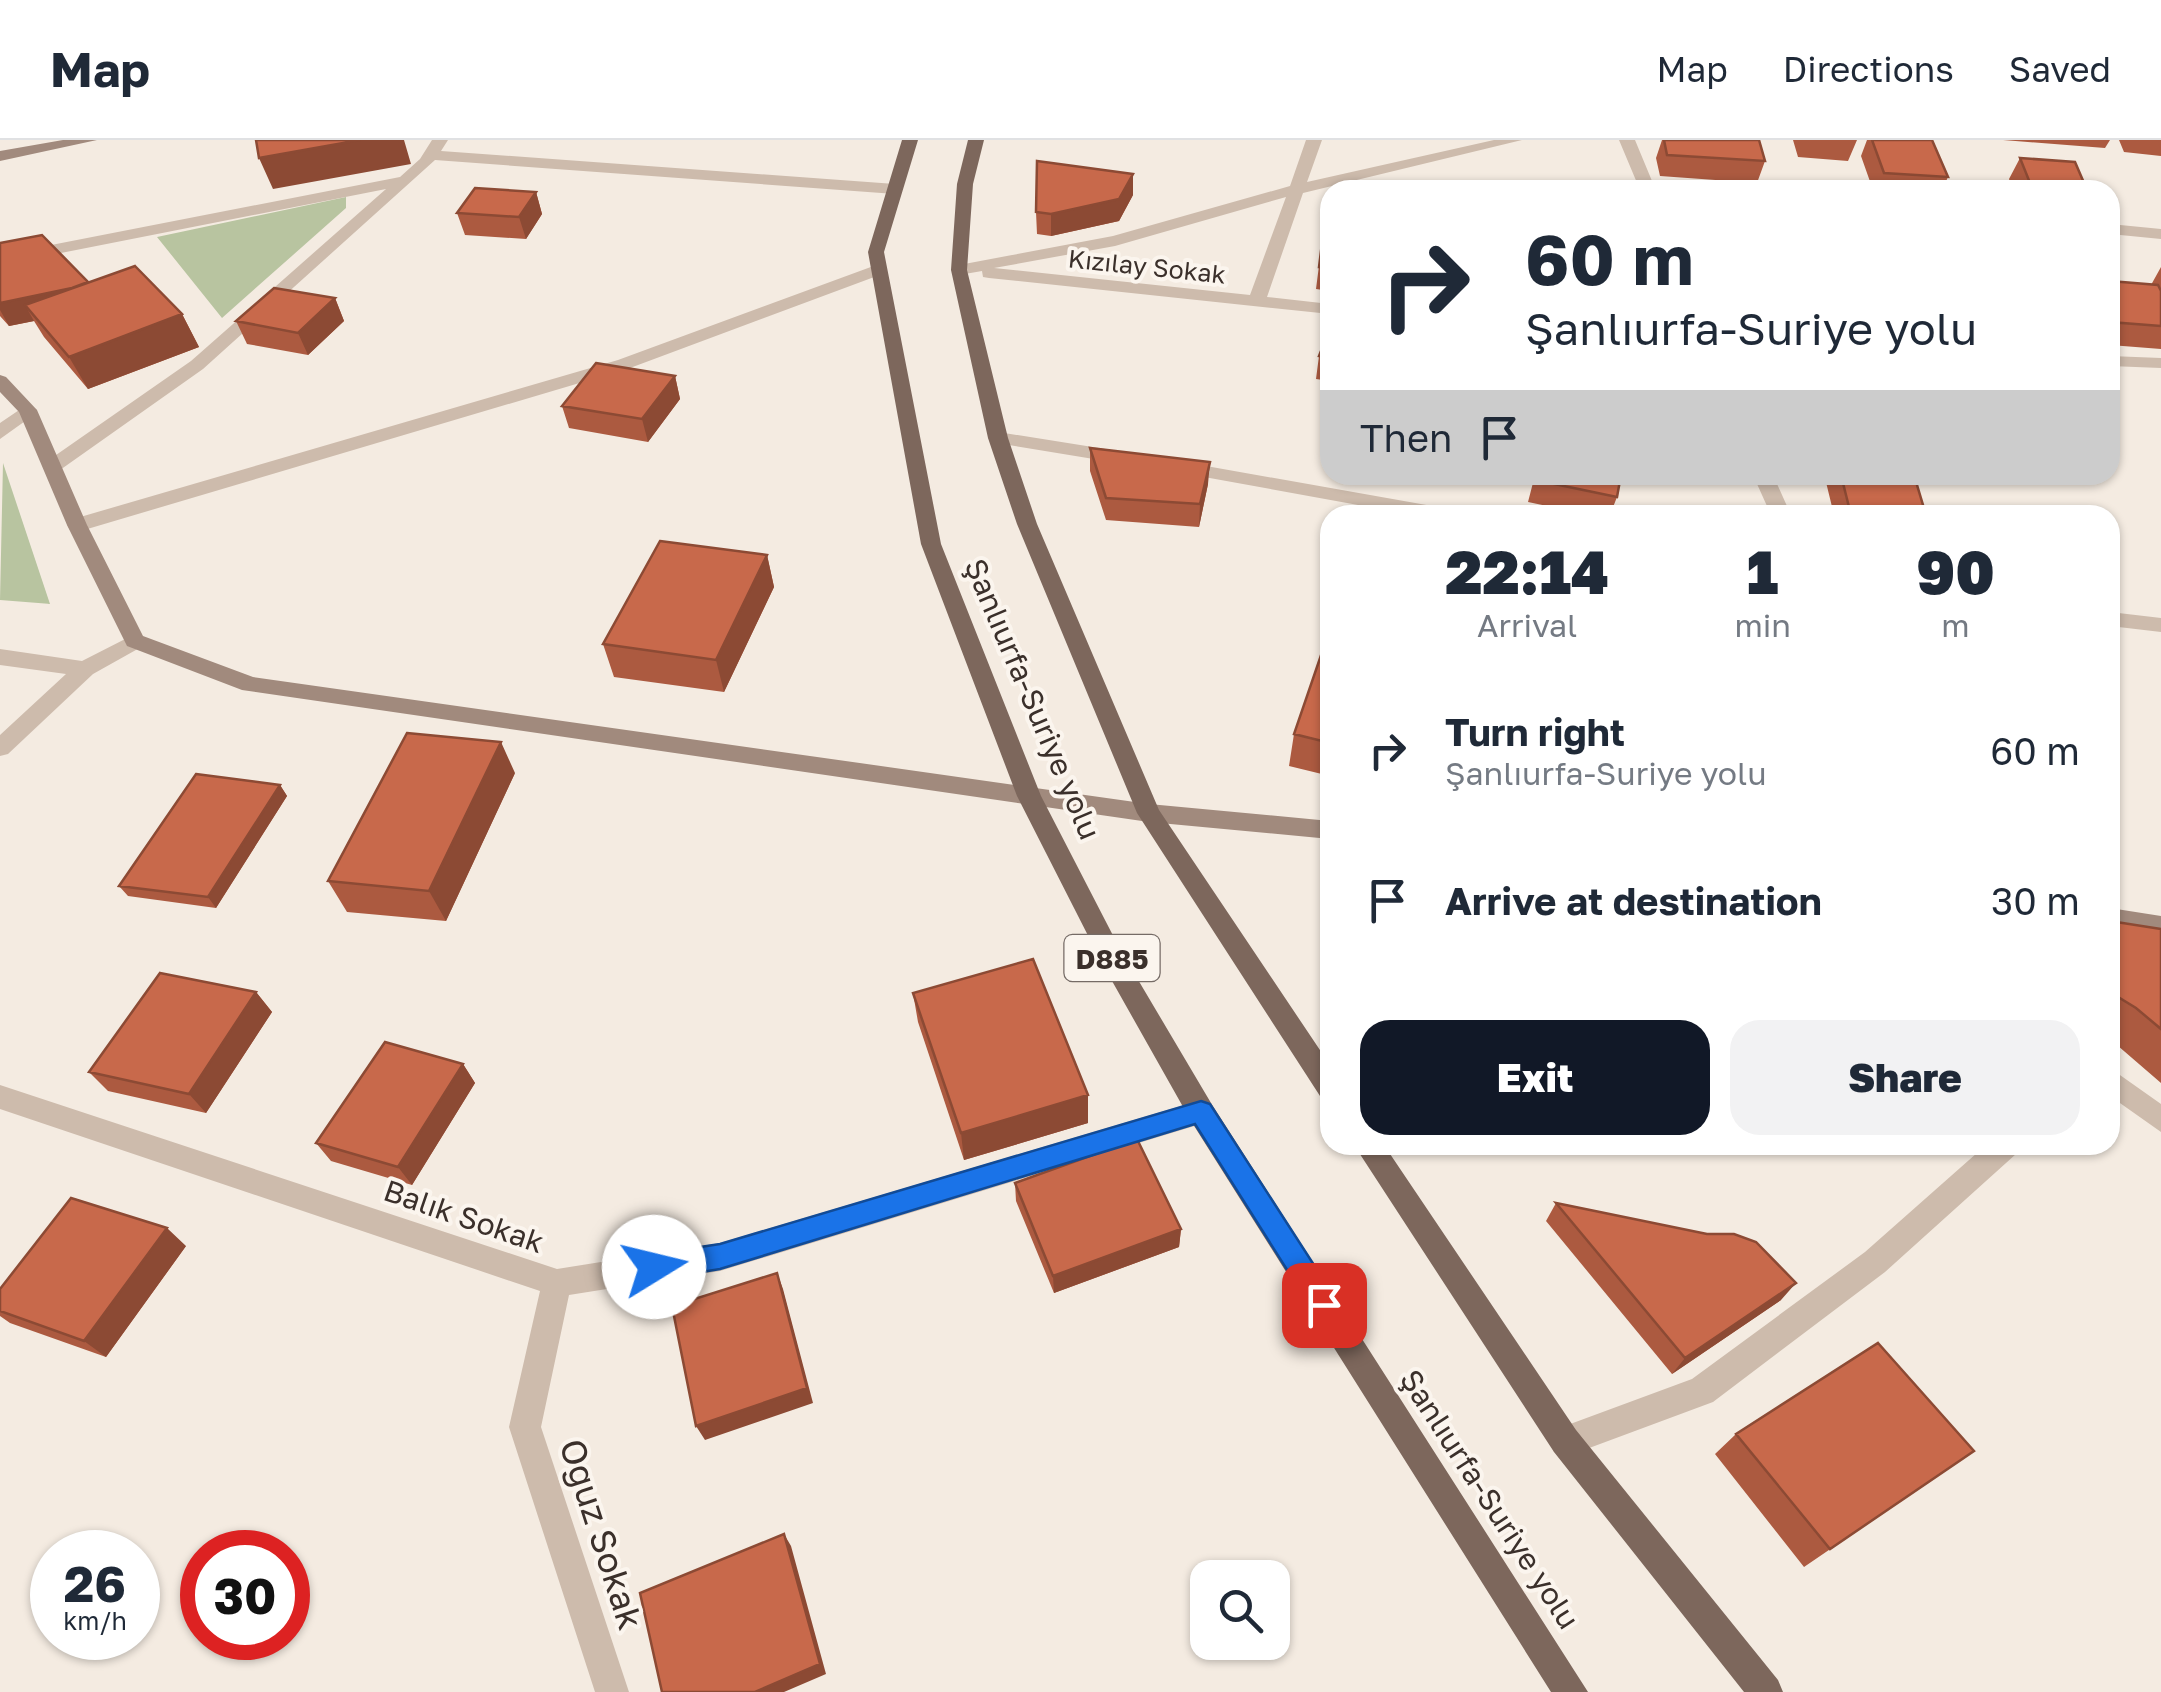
<!DOCTYPE html>
<meta charset="utf-8">
<style>
body{margin:0;font-family:"Golos Text",sans-serif;background:#f2f2f3;color:#1f2937;height:100vh;display:flex;flex-direction:column;font-size:38px;white-space:nowrap}
*{box-sizing:border-box;margin:0}
p{font-size:32px;color:#747a83}
.icon{flex:none;width:55px;height:55px;fill:none;stroke:currentColor;stroke-width:2;stroke-linecap:round;stroke-linejoin:round}
.map{position:relative;flex:1;overflow:hidden}
.sheet{position:absolute;left:1320px;top:365px;width:800px;height:650px;display:flex;flex-direction:column;background:#fff;border-radius:30px;box-shadow:0 2px 8px #0004}
.sheet>*{flex:none}
.top-card{position:absolute;left:1320px;top:40px;width:800px;height:305px;border-radius:30px;box-shadow:0 2px 8px #0004;background:#fff;color:#1f2937;overflow:hidden}
.tools{position:absolute;left:1190px;top:1420px;display:grid;gap:20px}
.tools a{display:grid;place-items:center;width:100px;height:100px;border-radius:20px;background:#fff;box-shadow:0 2px 8px #0004;font-size:50px}
.speed{position:absolute;left:30px;top:1390px;display:flex;gap:20px;font-size:50px;font-weight:700;text-align:center}
.speed>*{display:grid;place-content:center;width:130px;height:130px;border-radius:50%;background:#fff;box-shadow:0 2px 8px #0004;line-height:1}
.speed small{font-size:25px;font-weight:400}
.speed .limit{border:15px solid #d22;background:#fff;color:#111}
.pin{position:absolute;display:grid;place-items:center;width:85px;height:85px;color:#fff;margin:-42px;border-radius:20px;box-shadow:0 5px 15px #0006}
.me{position:absolute;width:110px;margin:-55px;rotate:81deg;stroke-linejoin:round;filter:drop-shadow(0 0 8px #0008)}
.turn{display:flex;align-items:center;gap:35px;height:210px;padding:0 40px;font-size:45px}
.turn .icon{width:130px;height:130px;stroke-width:2.5}
.turn b{display:block;font-size:70px;line-height:85px}
.then{display:flex;align-items:center;height:95px;padding:0 40px;background:#0003;gap:20px;font-size:38px}
.eta{display:flex;justify-content:space-evenly;align-items:center;height:170px;text-align:center}
.eta b{font-size:60px;font-weight:800;line-height:70px}
.cta{display:flex;gap:20px;margin-top:auto;padding:20px 40px}
.cta a{flex:1;height:115px;border-radius:30px;background:#111827;color:#fff;font-size:40px;font-weight:800;line-height:115px;text-align:center}
.cta a+a{background:#f2f2f3;color:#1f2937}
ul{padding:0;list-style:none}
li{display:flex;align-items:center;gap:30px;height:150px;padding:0 40px}
li div{flex:1}
li b{display:block;font-size:38px}
li em{font-style:normal}
header{display:flex;align-items:center;gap:60px;box-sizing:border-box;height:140px;padding:0 50px;background:#fff;border-bottom:2px solid #e0e1e3}
header strong{font-size:48px}
nav{display:flex;gap:55px;margin-inline-start:auto;font-size:35px}
.map>svg:first-child{display:block}
.green{fill:#b8c4a0}
.lines{fill:none;stroke-linecap:round;stroke-linejoin:round}
.street{fill:#cdbbac;fill-rule:evenodd}
.secondary{fill:#a18a7d;fill-rule:evenodd}
.primary{fill:#7d675c;fill-rule:evenodd}
.wall{fill:#ac5a40}
.shaded-wall{fill:#8c4a34}
.building{fill:#c8694b;stroke:#8c4a34;stroke-width:2.5}
.route{fill:#1a73e8;stroke:#114b97;stroke-width:2.5}
.labels{text-anchor:middle;dominant-baseline:central;stroke-width:8;stroke-linejoin:round;paint-order:stroke}
.far-street-label{font-size:25px;fill:#3b302b;stroke:#fbf5ee}
.shield{fill:#fbf5ee;stroke:#756b66;stroke-width:2.5}
.shield-label{font-size:28px;font-weight:bold;fill:#3b302b}
.street-label{font-size:30px;fill:#3b302b;stroke:#fbf5ee}
.near-street-label{font-size:35px;fill:#3b302b;stroke:#fbf5ee}
</style>
<header>
<strong>Map</strong>
<nav><a>Map</a><a>Directions</a><a>Saved</a></nav>
</header>
<div class="map">
<svg width="2161" height="1552" viewBox="0 0 2161 1552">
<rect width="100%" height="100%" fill="#f4ebe1"/>
<path class="green" d="M 346,57 L 346,68 L 222,178 L 157,97 Z
M 3,323 L 50,464 L 51,464 L 0,460 Z"/>
<g class="lines">
<path class="street" d="M 432,0 L 448,0 L 441,11 L 895,44 L 903,49 L 895,54 L 435,20 L 203,229 L 60,330 L 46,330 L 46,322 L 191,221 L 386,49 L 0,125 L 0,115 L 400,37 L 420,19 Z
M 1306,0 L 1322,0 L 1307,42 L 1494,0 L 1522,0 L 1303,53 L 1267,157 L 1330,164 L 1330,174 L 989,138 L 983,137 L 982,131 L 959,135 L 951,130 L 959,125 L 1113,96 L 1290,46 ZM 1286,57 L 1250,155 L 994,128 L 1115,106 Z
M 1619,0 L 1635,0 L 1652,41 L 1696,45 L 1704,50 L 1640,50 Z
M 2110,84 L 2161,89 L 2161,99 L 2110,94 Z
M 879,124 L 887,129 L 885,133 L 630,228 L 84,390 L 70,390 L 67,385 L 70,380 L 618,220 Z
M 2110,216 L 2161,218 L 2161,228 L 2110,226 Z
M 28,264 L 37,270 L 35,274 L 0,299 L 0,283 Z
M 998,292 L 1124,312 L 1134,318 L 1124,324 L 991,302 L 988,298 Z
M 1178,321 L 1449,369 L 1459,375 L 1413,375 L 1171,331 L 1171,323 Z
M 1753,335 L 1773,335 L 1791,375 L 1771,375 Z
M 2110,472 L 2161,478 L 2161,492 L 2110,486 Z
M 135,494 L 146,501 L 143,506 L 93,534 L 8,614 L 0,616 L 0,595 L 66,534 L 0,525 L 0,509 L 82,521 Z
M 2110,928 L 2161,964 L 2161,992 L 2110,956 Z
M 0,945 L 557,1129 L 720,1103 L 1201,960 L 1211,963 L 1215,972 L 1211,981 L 1201,984 L 720,1131 L 569,1155 L 541,1287 L 629,1552 L 595,1552 L 509,1287 L 540,1151 L 0,969 Z
M 1986,1005 L 2020,1005 L 2016,1014 L 1885,1132 L 1713,1262 L 1565,1317 L 1554,1312 L 1549,1301 L 1554,1290 L 1692,1239 L 1865,1112 Z"/>
<path class="secondary" d="M 63,0 L 97,0 L 0,21 L 0,11 Z
M 0,235 L 6,237 L 37,270 L 87,385 L 143,496 L 253,537 L 1149,664 L 1330,681 L 1330,699 L 1149,682 L 242,550 L 127,506 L 67,385 L 19,272 L 0,252 Z
M 2110,768 L 2161,776 L 2161,796 L 2110,788 Z"/>
<path class="primary" d="M 902,0 L 918,0 L 884,112 L 941,404 L 1041,656 L 1121,811 L 1211,963 L 1588,1552 L 1551,1552 L 1191,981 L 1103,825 L 1017,656 L 921,404 L 868,112 Z
M 968,0 L 984,0 L 973,44 L 967,130 L 1008,298 L 1037,384 L 1159,670 L 1330,925 L 1330,960 L 1320,956 L 1137,673 L 1017,384 L 988,298 L 951,130 L 957,44 Z
M 1354,1005 L 1384,1005 L 1576,1290 L 1778,1540 L 1783,1552 L 1744,1552 L 1554,1312 Z"/>
</g>
<path class="wall" d="M 1662,0 L 1759,0 L 1765,21 L 1757,43 L 1660,36 L 1656,18 Z
M 1793,0 L 1857,0 L 1848,21 L 1798,17 Z
M 1867,0 L 1932,0 L 1948,37 L 1942,50 L 1873,50 L 1861,16 Z
M 2003,0 L 2110,0 L 2105,8 Z
M 2119,0 L 2161,0 L 2161,16 L 2124,12 Z
M 2020,18 L 2087,50 L 2013,50 L 2009,39 Z
M 536,52 L 542,74 L 526,99 L 465,95 L 457,73 Z
M 1133,55 L 1119,81 L 1051,96 L 1037,94 L 1036,72 Z
M 1325,79 L 1330,79 L 1330,151 L 1316,149 Z
M 0,103 L 88,142 L 182,174 L 199,207 L 88,249 L 44,197 L 34,181 L 9,186 L 0,176 Z
M 2161,127 L 2161,209 L 2110,205 L 2110,141 L 2151,145 Z
M 335,158 L 344,181 L 308,215 L 247,204 L 236,181 Z
M 1330,188 L 1330,241 L 1316,239 L 1319,216 Z
M 675,236 L 680,259 L 648,302 L 569,288 L 562,266 Z
M 1090,308 L 1208,344 L 1199,387 L 1106,380 L 1090,331 Z
M 1535,335 L 1617,357 L 1610,375 L 1590,375 L 1528,362 Z
M 1827,335 L 1914,335 L 1926,375 L 1834,375 L 1825,338 Z
M 767,415 L 774,447 L 724,552 L 614,537 L 603,504 Z
M 1330,489 L 1330,636 L 1289,626 L 1294,594 Z
M 515,633 L 446,781 L 347,772 L 328,741 Z
M 280,645 L 287,656 L 216,768 L 128,756 L 119,746 Z
M 2110,781 L 2161,789 L 2161,943 L 2110,899 Z
M 256,852 L 272,872 L 206,973 L 108,951 L 89,932 Z
M 913,853 L 1088,983 L 964,1020 L 918,882 Z
M 463,924 L 475,943 L 412,1045 L 331,1021 L 316,1003 Z
M 1015,1043 L 1181,1089 L 1179,1107 L 1054,1153 L 1016,1061 Z
M 1556,1063 L 1781,1160 L 1672,1234 L 1546,1081 Z
M 186,1106 L 106,1217 L 10,1183 L 0,1176 L 0,1149 Z
M 1736,1294 L 1974,1311 L 1804,1427 L 1715,1314 Z"/>
<path class="shaded-wall" d="M 360,0 L 404,0 L 411,24 L 273,49 L 259,18 Z
M 1133,34 L 1133,55 L 1119,81 L 1051,96 L 1051,74 Z
M 536,52 L 542,74 L 526,99 L 519,77 Z
M 90,145 L 25,165 L 34,181 L 9,186 L 0,170 L 0,163 Z
M 335,158 L 344,181 L 308,215 L 298,193 Z
M 182,174 L 199,207 L 88,249 L 69,217 Z
M 675,236 L 680,259 L 648,302 L 642,279 Z
M 1210,322 L 1208,344 L 1199,387 L 1200,364 Z
M 767,415 L 774,447 L 724,552 L 716,520 Z
M 501,602 L 515,633 L 446,781 L 429,751 Z
M 280,645 L 287,656 L 216,768 L 208,757 Z
M 256,852 L 272,872 L 206,973 L 189,954 Z
M 463,924 L 475,943 L 412,1045 L 398,1027 Z
M 1088,955 L 1088,983 L 964,1020 L 961,993 Z
M 167,1088 L 186,1106 L 106,1217 L 84,1201 Z
M 1181,1089 L 1179,1107 L 1054,1153 L 1053,1136 Z
M 777,1133 L 783,1149 L 813,1263 L 705,1300 L 696,1286 Z
M 1796,1143 L 1781,1160 L 1672,1234 L 1685,1218 Z
M 784,1394 L 791,1406 L 826,1534 L 784,1552 L 755,1552 Z"/>
<path class="building" d="M 256,0 L 360,0 L 259,18 Z
M 1664,0 L 1759,0 L 1765,21 L 1667,15 Z
M 1872,0 L 1932,0 L 1948,37 L 1884,33 Z
M 2020,18 L 2075,22 L 2087,50 L 2032,48 Z
M 1037,21 L 1133,34 L 1119,59 L 1051,74 L 1036,72 Z
M 475,48 L 536,52 L 519,77 L 457,73 Z
M 1325,79 L 1330,79 L 1330,128 L 1319,127 Z
M 42,95 L 88,142 L 72,148 L 0,163 L 0,103 Z
M 135,126 L 182,174 L 69,217 L 25,165 Z
M 2110,141 L 2158,145 L 2161,151 L 2161,186 L 2110,182 Z
M 274,148 L 335,158 L 298,193 L 236,181 Z
M 1330,188 L 1330,218 L 1319,216 Z
M 596,223 L 675,236 L 642,279 L 562,266 Z
M 1090,308 L 1210,322 L 1200,364 L 1106,358 Z
M 1536,335 L 1621,335 L 1617,357 L 1535,340 Z
M 1841,335 L 1914,335 L 1926,375 L 1851,375 Z
M 1440,367 L 1475,375 L 1437,375 Z
M 660,401 L 767,415 L 716,520 L 603,504 Z
M 1330,489 L 1330,603 L 1294,594 Z
M 407,593 L 501,602 L 429,751 L 328,741 Z
M 196,634 L 280,645 L 208,757 L 119,746 Z
M 2110,781 L 2161,789 L 2161,889 L 2136,868 L 2110,852 Z
M 1033,819 L 1088,955 L 961,993 L 913,853 Z
M 160,833 L 256,852 L 189,954 L 89,932 Z
M 385,902 L 463,924 L 398,1027 L 316,1003 Z
M 1137,999 L 1181,1089 L 1053,1136 L 1015,1043 Z
M 71,1058 L 167,1088 L 84,1201 L 0,1171 L 0,1149 Z
M 1556,1063 L 1707,1094 L 1734,1094 L 1756,1102 L 1796,1143 L 1685,1218 Z
M 777,1133 L 807,1248 L 696,1286 L 672,1166 Z
M 1878,1203 L 1974,1311 L 1830,1409 L 1736,1294 Z
M 784,1394 L 820,1524 L 755,1552 L 662,1552 L 640,1453 Z"/>
<path class="route" d="M 1201,961 L 1210,964 L 1334,1156 L 1338,1165 L 1334,1174 L 1324,1178 L 1315,1174 L 1195,984 L 720,1129 L 654,1140 L 645,1136 L 641,1127 L 645,1118 L 654,1114 L 720,1104 Z"/>
<g class="labels">
<g class="far-street-label">
<text transform="translate(1147 126) rotate(6)">Kızılay Sokak</text>
</g>
<rect class="shield" x="1064.5" y="795" width="95" height="46" rx="8"/>
<g class="shield-label">
<text x="1112" y="818">D885</text>
</g>
<g class="street-label">
<text transform="translate(1033 559) rotate(67)">Şanlıurfa-Suriye yolu</text>
<text transform="translate(464 1076) rotate(19)">Balık Sokak</text>
<text transform="translate(1490 1359) rotate(57)">Şanlıurfa-Suriye yolu</text>
</g>
<g class="near-street-label">
<text transform="translate(602 1394) rotate(72)">Oğuz Sokak</text>
</g>
</g>
</svg>
<div class="tools">
<a><svg class="icon" aria-label="search" viewBox="0 0 24 24"><circle cx="10" cy="10" r="6"/><path d="M15 15l6 6"/></svg></a>
</div>
<div class="speed"><div>26<small>km/h</small></div><div class="limit">30</div></div>
<div class="pin" style="left:1324px;top:1165px;background:#d93025"><svg class="icon" aria-label="arrive" viewBox="0 0 24 24"><path d="M6 21V4h12l-3 4 3 4H6"/></svg></div>
<svg class="me" style="left:654px;top:1127px" viewBox="-20 -20 40 40"><circle r="19" fill="#fff"/><path d="M0-13L10 11 0 6-10 11z" fill="#1a73e8"/></svg>
<div class="top-card">
<div class="turn"><svg class="icon" aria-label="right" viewBox="0 0 24 24"><path d="M7 20v-9h11M14 6l5 5-5 5"/></svg><div><b>60 m</b>Şanlıurfa-Suriye yolu</div></div>
<div class="then">Then<svg class="icon" aria-label="arrive" viewBox="0 0 24 24"><path d="M6 21V4h12l-3 4 3 4H6"/></svg></div>
</div>
<section class="sheet">
<div class="eta">
<div><b>22:14</b><p>Arrival</p></div>
<div><b>1</b><p>min</p></div>
<div><b>90</b><p>m</p></div>
</div>
<ul>
<li><svg class="icon" aria-label="right" viewBox="0 0 24 24"><path d="M7 20v-9h11M14 6l5 5-5 5"/></svg><div><b>Turn right</b><p>Şanlıurfa-Suriye yolu</p></div><em>60 m</em></li>
<li><svg class="icon" aria-label="arrive" viewBox="0 0 24 24"><path d="M6 21V4h12l-3 4 3 4H6"/></svg><div><b>Arrive at destination</b></div><em>30 m</em></li>
</ul>
<div class="cta"><a>Exit</a><a>Share</a></div>
</section>
</div>
